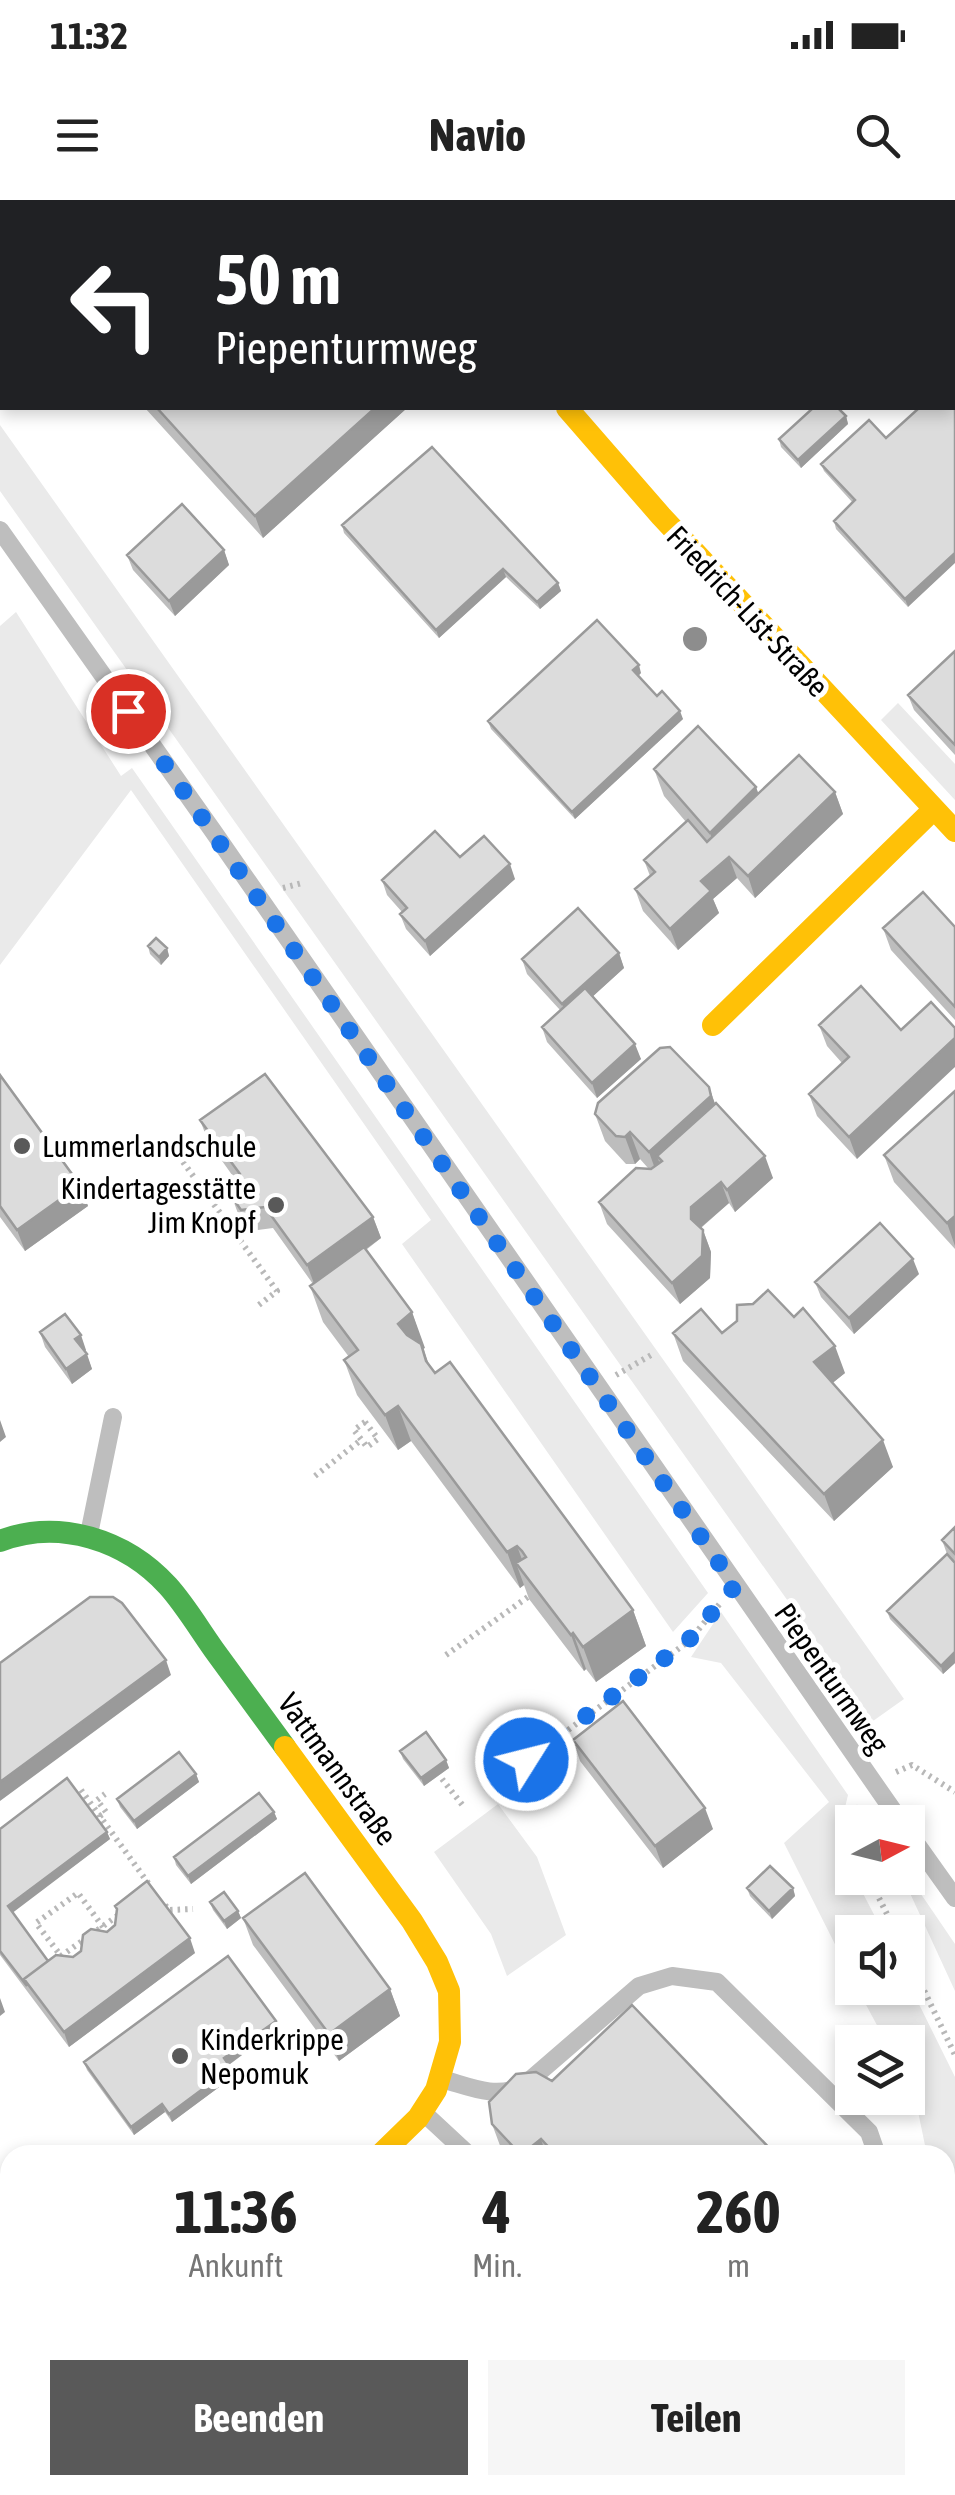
<!DOCTYPE html>
<html lang="de">
<meta charset="utf-8">
<style>
body{margin:0;font-family:"Asap Condensed",sans-serif;background:#f6f6f6;color:#222;height:100vh;display:flex;flex-direction:column;font-size:38px;white-space:nowrap}
*{box-sizing:border-box;margin:0}
p{font-size:32px;color:#767676}
.icon{flex:none;width:55px;height:55px;fill:none;stroke:currentColor;stroke-width:2;stroke-linecap:round;stroke-linejoin:round}
.map{position:relative;flex:1;overflow:hidden}
.panel{position:absolute;left:0px;top:1945px;width:955px;height:350px;display:flex;flex-direction:column;background:#fff;border-radius:30px 30px 0 0;box-shadow:0 5px 15px #0003}
.panel>*{flex:none}
.top-card{position:absolute;left:0px;top:0px;width:955px;height:210px;box-shadow:0 5px 15px #0003;background:#202124;color:#fff;overflow:hidden}
.needle{width:65px;rotate:83deg}
.fabs{position:absolute;left:835px;top:1605px;display:grid;gap:20px}
.fabs a{display:grid;place-items:center;width:90px;height:90px;border-radius:0px;background:#fff;box-shadow:0 5px 15px #0003;font-size:50px}
.pin{position:absolute;display:grid;place-items:center;width:85px;height:85px;color:#fff;margin:-42px;border:5px solid #fff;border-radius:50%;box-shadow:0 2px 10px #0007}
.me{position:absolute;width:110px;margin:-55px;rotate:54deg;stroke-linejoin:round;filter:drop-shadow(0 0 8px #0008)}
.turn{display:flex;align-items:center;gap:35px;height:210px;padding:0 50px;font-size:45px}
.turn .icon{width:130px;height:130px;stroke-width:2.5}
.turn b{display:block;font-size:70px;line-height:85px}
.eta{display:flex;justify-content:space-evenly;align-items:center;height:170px;text-align:center}
.eta b{font-size:60px;font-weight:700;line-height:70px}
.action{display:flex;gap:20px;margin-top:auto;padding:20px 50px}
.action a{flex:1;height:115px;border-radius:0px;background:#595959;color:#fff;font-size:40px;font-weight:700;line-height:115px;text-align:center}
.action a+a{background:#f6f6f6;color:#222}
.status{display:flex;justify-content:space-between;align-items:center;height:70px;padding:0 50px;background:#fff;direction:ltr}
.status svg{height:28px;fill:currentColor}
header{display:flex;justify-content:space-between;align-items:center;height:130px;padding:0 50px;background:#fff;font-size:45px;font-weight:700}
.map>svg:first-child{display:block}
.green{fill:#eaeaea}
.lines{fill:none;stroke-linecap:round;stroke-linejoin:round}
.path{stroke:#b8b8b8;stroke-width:6;stroke-dasharray:2.5 5;stroke-linecap:butt}
.lane{stroke:#bebebe;stroke-width:18}
.street{stroke:#bebebe;stroke-width:35}
.fast{stroke:#4caf50;stroke-width:22}
.slow{stroke:#ffc107;stroke-width:22}
.tree{fill:#8d8d8d}
.wall{fill:#bdbdbd}
.shaded-wall{fill:#9a9a9a}
.building{fill:#dcdcdc;stroke:#9a9a9a;stroke-width:2.5}
.route{stroke:#1a73e8;stroke-width:18;stroke-dasharray:0 32.4}
.poi-dot{fill:#595959;stroke:#fff;stroke-width:4}
.labels{text-anchor:middle;dominant-baseline:central;stroke-width:10;stroke-linejoin:round;paint-order:stroke}
.street-label{font-size:30px;fill:#000;stroke:#fff}
.poi-label{font-size:30px;fill:#000;stroke:#fff;text-anchor:start}
</style>
<div class="status"><b>11:32</b><svg viewBox="0 0 49 12"><path d="M0 12V9h3v3zM5 12V6h3v6zM10 12V3h3v9zM15 12V0h3v12zM26 1h20v11H26zM47 4h2v5h-2z"/></svg></div>
<header><svg class="icon" aria-label="menu" viewBox="0 0 24 24"><path d="M4 6h16M4 12h16M4 18h16"/></svg>Navio<svg class="icon" aria-label="search" viewBox="0 0 24 24"><circle cx="10" cy="10" r="6"/><path d="M15 15l6 6"/></svg></header>
<div class="map">
<svg width="955" height="2295" viewBox="0 0 955 2295">
<rect width="100%" height="100%" fill="#fff"/>
<path class="green" d="M 741,0 L 955,0 L 955,126 L 953,128 L 952,2 Z
M 0,225 L 904,1499 L 873,1521 L 0,291 Z
M 16,412 L 121,576 L 132,568 L 708,1393 L 673,1432 L 402,1044 L 431,1020 L 131,590 L 0,765 L 0,426 Z
M 898,503 L 955,564 L 955,600 L 881,520 Z
M 721,1412 L 848,1595 L 837,1641 L 852,1678 L 855,1678 L 883,1732 L 852,1732 L 852,1778 L 784,1643 L 829,1602 L 721,1463 L 691,1457 Z
M 498,1604 L 537,1657 L 566,1735 L 507,1776 L 491,1734 L 434,1652 Z
M 908,1675 L 955,1744 L 955,1791 L 903,1678 Z
M 908,1782 L 955,1877 L 955,2090 L 945,2042 L 945,1955 L 927,1955 L 915,1897 L 908,1883 L 908,1842 L 886,1842 L 857,1788 L 908,1788 Z
M 955,2175 L 955,2295 L 789,2295 L 831,2285 L 945,2285 L 945,2186 Z"/>
<g class="lines">
<path class="path" d="M 569,2 L 572,0
M 283,688 L 302,683
M 183,962 L 277,1091 L 255,1108
M 616,1175 L 653,1154
M 365,1222 L 378,1239 L 367,1247 L 354,1230 Z
M 315,1276 L 361,1240
M 446,1455 L 535,1392
M 526,1561 L 689,1441 L 722,1401
M 896,1572 L 912,1565 L 955,1592
M 442,1579 L 464,1607
M 81,1590 L 151,1687
M 100,1616 L 106,1612 L 97,1600 L 105,1594
M 853,1622 L 860,1605
M 852,1624 L 852,1643
M 869,1678 L 896,1732
M 165,1705 L 169,1710 L 193,1709
M 103,1727 L 78,1693 L 36,1723 L 61,1756 L 120,1714
M 908,1757 L 955,1855"/>
<path class="lane" d="M 682,0 L 684,2
M 773,2 L 774,0
M 0,330 L 213,631 L 901,1622
M 89,1334 L 113,1217
M 908,1632 L 955,1698
M 445,1880 C 473,1888 494,1898 522,1887 L 639,1786 L 672,1776 L 717,1782 L 869,1932 L 877,1955
M 427,1916 L 469,1955"/>
<path class="street" d="M 372,0 L 374,2
M 0,2189 L 10,2200
M 88,2285 L 97,2295
M 32,2295 L 42,2285"/>
<path class="fast" d="M 0,1341 C 59,1318 126,1340 168,1386 C 186,1406 201,1432 217,1454 C 240,1485 262,1516 285,1547"/>
<path class="slow" d="M 567,208 L 661,316 L 955,631
M 713,825 L 933,610
M 285,1547 L 412,1721 L 437,1762 L 449,1791 L 450,1842 L 436,1890 L 418,1918 L 380,1955"/>
</g>
<circle class="tree" cx="695" cy="439" r="12"/>
<path class="wall" d="M 145,208 L 407,208 L 263,338 Z
M 846,216 L 848,224 L 801,268 L 781,247 L 779,239 Z
M 869,220 L 908,407 L 836,329 L 834,321 L 853,303 L 824,271 L 821,264 Z
M 342,325 L 558,383 L 561,391 L 540,409 L 506,377 L 439,438 L 344,333 Z
M 224,350 L 229,365 L 175,416 L 133,370 L 127,355 Z
M 955,451 L 955,555 L 914,510 L 908,495 Z
M 641,473 L 638,476 L 657,496 L 683,519 L 575,619 L 491,529 L 488,521 Z
M 654,569 L 756,587 L 758,593 L 835,592 L 843,614 L 755,698 L 737,678 L 713,699 L 719,713 L 678,750 L 643,711 L 635,689 L 650,676 L 644,660 L 686,622 L 664,596 Z
M 460,657 L 515,679 L 430,756 L 406,729 L 400,714 L 402,712 L 387,695 L 382,680 Z
M 955,727 L 955,820 L 891,750 L 883,728 Z
M 148,746 L 167,748 L 169,756 L 161,765 L 150,754 Z
M 619,753 L 624,768 L 593,796 L 641,859 L 597,898 L 547,842 L 542,827 L 560,810 L 527,774 L 522,759 Z
M 819,825 L 901,830 L 857,959 L 817,916 L 809,894 L 842,863 L 827,846 Z
M 0,875 L 80,985 L 88,1006 L 25,1051 L 0,1017 Z
M 709,887 L 715,904 L 773,978 L 735,1012 L 729,1003 L 701,1028 L 703,1030 L 711,1052 L 710,1078 L 680,1104 L 607,1024 L 599,1002 L 648,968 L 640,959 L 635,964 L 626,964 L 605,941 L 595,914 Z
M 955,891 L 955,1049 L 894,982 L 884,955 Z
M 200,920 L 373,1017 L 381,1038 L 366,1050 L 412,1112 L 429,1165 L 633,1410 L 646,1446 L 596,1482 L 586,1469 L 584,1471 L 529,1399 L 524,1385 L 520,1388 L 411,1241 L 398,1250 L 357,1195 L 344,1160 L 349,1157 L 323,1122 L 310,1086 L 313,1084 L 273,1028 L 249,1031 L 240,1019 L 232,997 L 237,982 L 208,941 Z
M 919,1074 L 854,1134 L 821,1097 L 815,1082 Z
M 737,1121 L 845,1173 L 832,1183 L 893,1267 L 834,1321 L 683,1161 L 673,1133 L 722,1133 Z
M 40,1132 L 86,1150 L 85,1151 L 92,1169 L 72,1184 L 45,1147 Z
M 955,1327 L 955,1463 L 943,1474 L 890,1419 L 887,1411 L 947,1354 L 942,1340 Z
M 573,1540 L 713,1629 L 663,1668 L 580,1561 Z
M 400,1551 L 446,1560 L 449,1568 L 424,1586 L 403,1559 Z
M 196,1574 L 199,1582 L 137,1629 L 120,1607 L 117,1599 Z
M 274,1612 L 277,1619 L 191,1684 L 176,1665 L 174,1657 Z
M 0,1629 L 107,1632 L 110,1639 L 12,1712 L 48,1761 L 73,1757 L 115,1725 L 117,1712 L 115,1706 L 195,1753 L 69,1847 L 0,1755 Z
M 747,1688 L 793,1688 L 795,1696 L 772,1719 L 750,1696 Z
M 210,1702 L 238,1711 L 241,1718 L 227,1729 L 213,1710 Z
M 243,1718 L 390,1789 L 400,1816 L 339,1861 L 253,1745 Z
M 276,1821 L 278,1828 L 229,1865 L 234,1876 L 172,1922 L 165,1912 L 134,1935 L 87,1870 L 84,1862 Z
M 552,1881 L 776,1955 L 505,1955 L 502,1951 L 492,1924 Z
M 10,2012 L 10,2046 L 0,2036 L 0,2022 Z
M 271,2285 L 658,2285 L 647,2295 L 281,2295 Z"/>
<path class="shaded-wall" d="M 375,208 L 407,208 L 263,338 L 255,316 Z
M 846,216 L 848,224 L 801,268 L 798,260 Z
M 224,350 L 229,365 L 175,416 L 169,401 Z
M 955,353 L 955,363 L 908,407 L 905,399 Z
M 503,369 L 506,377 L 439,438 L 436,430 Z
M 558,383 L 561,391 L 540,409 L 537,402 Z
M 639,465 L 641,473 L 636,478 L 633,470 Z
M 680,511 L 683,519 L 575,619 L 572,612 Z
M 756,587 L 766,615 L 719,660 L 710,633 Z
M 835,592 L 843,614 L 755,698 L 748,676 Z
M 729,657 L 737,678 L 713,699 L 719,713 L 678,750 L 670,729 L 701,681 Z
M 510,664 L 515,679 L 430,756 L 425,741 Z
M 167,748 L 169,756 L 161,765 L 159,757 Z
M 619,753 L 624,768 L 568,819 L 562,804 Z
M 955,838 L 955,867 L 857,959 L 849,937 Z
M 635,844 L 641,859 L 597,898 L 592,883 Z
M 709,887 L 719,915 L 662,961 L 657,956 L 664,975 L 659,980 L 649,952 Z
M 630,932 L 640,959 L 635,964 L 625,937 Z
M 765,956 L 773,978 L 735,1012 L 727,990 Z
M 721,982 L 729,1003 L 699,1029 L 691,1019 L 691,1007 Z
M 80,985 L 88,1006 L 25,1051 L 17,1030 Z
M 955,1016 L 955,1046 L 947,1023 Z
M 373,1017 L 381,1038 L 315,1086 L 307,1065 Z
M 703,1030 L 711,1052 L 710,1078 L 680,1104 L 672,1083 Z
M 913,1059 L 919,1074 L 854,1134 L 849,1118 Z
M 412,1112 L 425,1148 L 423,1149 L 434,1179 L 411,1159 L 398,1124 Z
M 81,1135 L 86,1150 L 81,1154 L 75,1139 Z
M 835,1146 L 845,1173 L 824,1190 L 814,1162 Z
M 87,1154 L 92,1169 L 72,1184 L 66,1169 Z
M 398,1206 L 411,1241 L 398,1250 L 385,1215 Z
M 0,1220 L 6,1237 L 0,1242 Z
M 883,1240 L 893,1267 L 834,1321 L 824,1294 Z
M 517,1346 L 530,1381 L 516,1363 L 524,1385 L 520,1388 L 507,1352 Z
M 633,1410 L 646,1446 L 596,1482 L 583,1447 Z
M 573,1433 L 586,1469 L 584,1471 L 571,1435 Z
M 955,1452 L 955,1463 L 943,1474 L 941,1466 Z
M 166,1460 L 171,1475 L 0,1601 L 0,1582 Z
M 446,1560 L 449,1568 L 424,1586 L 421,1578 Z
M 196,1574 L 199,1582 L 137,1629 L 134,1621 Z
M 705,1608 L 713,1629 L 663,1668 L 655,1646 Z
M 274,1612 L 277,1619 L 191,1684 L 188,1676 Z
M 107,1632 L 110,1639 L 11,1714 L 8,1706 Z
M 793,1688 L 795,1696 L 772,1719 L 769,1711 Z
M 238,1711 L 241,1718 L 227,1729 L 224,1721 Z
M 190,1738 L 195,1753 L 69,1847 L 64,1832 Z
M 390,1789 L 400,1816 L 339,1861 L 329,1834 Z
M 0,1798 L 5,1812 L 0,1816 Z
M 276,1821 L 278,1828 L 227,1866 L 224,1858 Z
M 231,1868 L 234,1876 L 172,1922 L 169,1914 Z
M 162,1904 L 165,1912 L 134,1935 L 131,1927 Z
M 541,1939 L 546,1955 L 521,1955 Z
M 365,2285 L 395,2285 L 385,2295 L 355,2295 Z
M 618,2285 L 658,2285 L 647,2295 L 607,2295 Z"/>
<path class="building" d="M 0,0 L 83,0 L 85,2 L 2,2 L 2,79 L 0,82 Z
M 955,174 L 955,353 L 905,399 L 834,321 L 855,300 L 821,264 L 869,220 L 886,238 L 919,208 L 952,208 L 952,176 Z
M 157,208 L 375,208 L 255,316 Z
M 813,208 L 838,208 L 846,216 L 798,260 L 779,239 Z
M 432,247 L 558,383 L 537,402 L 503,369 L 436,430 L 342,325 Z
M 182,304 L 224,350 L 169,401 L 127,355 Z
M 597,420 L 639,465 L 633,470 L 657,496 L 662,491 L 680,511 L 572,612 L 488,521 Z
M 955,451 L 955,545 L 908,495 Z
M 698,526 L 756,587 L 710,633 L 654,569 Z
M 799,555 L 835,592 L 748,676 L 729,657 L 701,681 L 711,691 L 670,729 L 635,689 L 655,672 L 644,660 L 688,620 L 707,642 Z
M 435,631 L 460,657 L 484,636 L 510,664 L 425,741 L 400,714 L 407,708 L 382,680 Z
M 923,692 L 955,727 L 955,807 L 883,728 Z
M 578,708 L 619,753 L 562,804 L 522,759 Z
M 156,738 L 167,748 L 159,757 L 148,746 Z
M 861,786 L 901,830 L 931,802 L 955,828 L 955,838 L 849,937 L 809,894 L 849,857 L 819,825 Z
M 585,788 L 635,844 L 592,883 L 542,827 Z
M 670,847 L 709,887 L 711,896 L 649,952 L 630,932 L 625,937 L 616,936 L 595,914 L 598,903 L 660,848 Z
M 265,874 L 373,1017 L 307,1065 L 265,1007 L 241,1010 L 232,997 L 240,974 L 200,920 Z
M 0,875 L 80,985 L 17,1030 L 0,1006 Z
M 955,891 L 955,1016 L 947,1023 L 884,955 Z
M 716,903 L 765,956 L 727,990 L 721,982 L 691,1007 L 691,1019 L 703,1030 L 702,1056 L 672,1083 L 599,1002 L 636,968 L 651,969 L 662,961 L 657,956 Z
M 880,1023 L 913,1059 L 849,1118 L 815,1082 Z
M 364,1047 L 412,1112 L 398,1124 L 407,1135 L 421,1144 L 426,1161 L 435,1173 L 450,1162 L 633,1410 L 583,1447 L 573,1433 L 571,1435 L 516,1363 L 526,1357 L 522,1351 L 517,1346 L 507,1352 L 398,1206 L 385,1215 L 344,1160 L 358,1150 L 310,1086 Z
M 768,1090 L 794,1117 L 803,1108 L 835,1146 L 814,1162 L 883,1240 L 824,1294 L 673,1133 L 701,1109 L 722,1133 L 737,1121 L 737,1105 L 753,1104 Z
M 65,1114 L 81,1135 L 75,1139 L 87,1154 L 66,1169 L 40,1132 Z
M 955,1327 L 955,1354 L 942,1340 Z
M 947,1354 L 955,1363 L 955,1452 L 941,1466 L 887,1411 Z
M 90,1397 L 113,1397 L 122,1403 L 166,1460 L 0,1582 L 0,1463 Z
M 623,1501 L 705,1608 L 655,1646 L 573,1540 Z
M 426,1532 L 446,1560 L 421,1578 L 400,1551 Z
M 179,1552 L 196,1574 L 134,1621 L 117,1599 Z
M 67,1578 L 107,1632 L 8,1706 L 48,1761 L 24,1779 L 27,1786 L 0,1751 L 0,1629 Z
M 259,1593 L 274,1612 L 188,1676 L 174,1657 Z
M 770,1666 L 793,1688 L 769,1711 L 747,1688 Z
M 305,1673 L 390,1789 L 329,1834 L 243,1718 Z
M 147,1681 L 190,1738 L 64,1832 L 24,1779 L 56,1755 L 73,1757 L 81,1751 L 83,1735 L 91,1729 L 107,1732 L 115,1725 L 117,1709 L 115,1706 Z
M 224,1692 L 238,1711 L 224,1721 L 210,1702 Z
M 228,1756 L 276,1821 L 224,1858 L 231,1868 L 169,1914 L 162,1904 L 131,1927 L 84,1862 Z
M 632,1805 L 776,1955 L 556,1955 L 541,1939 L 521,1955 L 492,1924 L 489,1902 L 516,1874 L 536,1872 L 552,1881 Z
M 10,2012 L 10,2042 L 0,2031 L 0,2022 Z
M 284,2285 L 365,2285 L 355,2295 L 294,2295 Z
M 374,2285 L 581,2285 L 591,2295 L 363,2295 Z
M 589,2285 L 618,2285 L 607,2295 L 598,2295 Z"/>
<g class="lines">
<path class="route" d="M 128,511 L 735,1386 L 688,1441 L 526,1560"/>
</g>
<g class="poi-dot">
<circle cx="22" cy="946" r="10"/>
<circle cx="276" cy="1005" r="10"/>
<circle cx="180" cy="1856" r="10"/>
</g>
<g class="labels">
<g class="street-label">
<text transform="translate(748 411) rotate(47)">Friedrich-List-Straße</text>
<text transform="translate(832 1478) rotate(55)">Piepenturmweg</text>
<text transform="translate(338 1569) rotate(54)">Vattmannstraße</text>
</g>
<g class="poi-label">
<text x="42" y="946">Lummerlandschule</text>
<text x="256" y="988" text-anchor="end">Kindertagesstätte<tspan x="256" dy="34">Jim Knopf</tspan></text>
<text x="200" y="1839">Kinderkrippe<tspan x="200" dy="34">Nepomuk</tspan></text>
</g>
</g>
</svg>
<div class="fabs">
<a><svg class="needle" viewBox="-14 -14 28 28"><path d="M0-13l5 13h-10z" fill="#e53935"/><path d="M0 13l5-13h-10z" fill="#767676"/></svg></a>
<a><svg class="icon" aria-label="sound" viewBox="0 0 24 24"><path d="M4 9h4l5-4v14l-5-4H4zM17 9q2 3 0 6"/></svg></a>
<a><svg class="icon" aria-label="layers" viewBox="0 0 24 24"><path d="M12 4l9 5-9 5-9-5zM3 14l9 5 9-5"/></svg></a>
</div>
<div class="pin" style="left:128px;top:511px;background:#d93025"><svg class="icon" aria-label="arrive" viewBox="0 0 24 24"><path d="M6 21V4h12l-3 4 3 4H6"/></svg></div>
<svg class="me" style="left:526px;top:1560px" viewBox="-20 -20 40 40"><circle r="17" fill="#1a73e8" stroke="#fff" stroke-width="3"/><path d="M0-11L8 9 0 5-8 9z" fill="#fff"/></svg>
<div class="top-card">
<div class="turn"><svg class="icon" aria-label="left" viewBox="0 0 24 24"><path d="M17 20v-9H6M10 6l-5 5 5 5"/></svg><div><b>50 m</b>Piepenturmweg</div></div>
</div>
<section class="panel">
<div class="eta">
<div><b>11:36</b><p>Ankunft</p></div>
<div><b>4</b><p>Min.</p></div>
<div><b>260</b><p>m</p></div>
</div>
<div class="action"><a>Beenden</a><a>Teilen</a></div>
</section>
</div>
